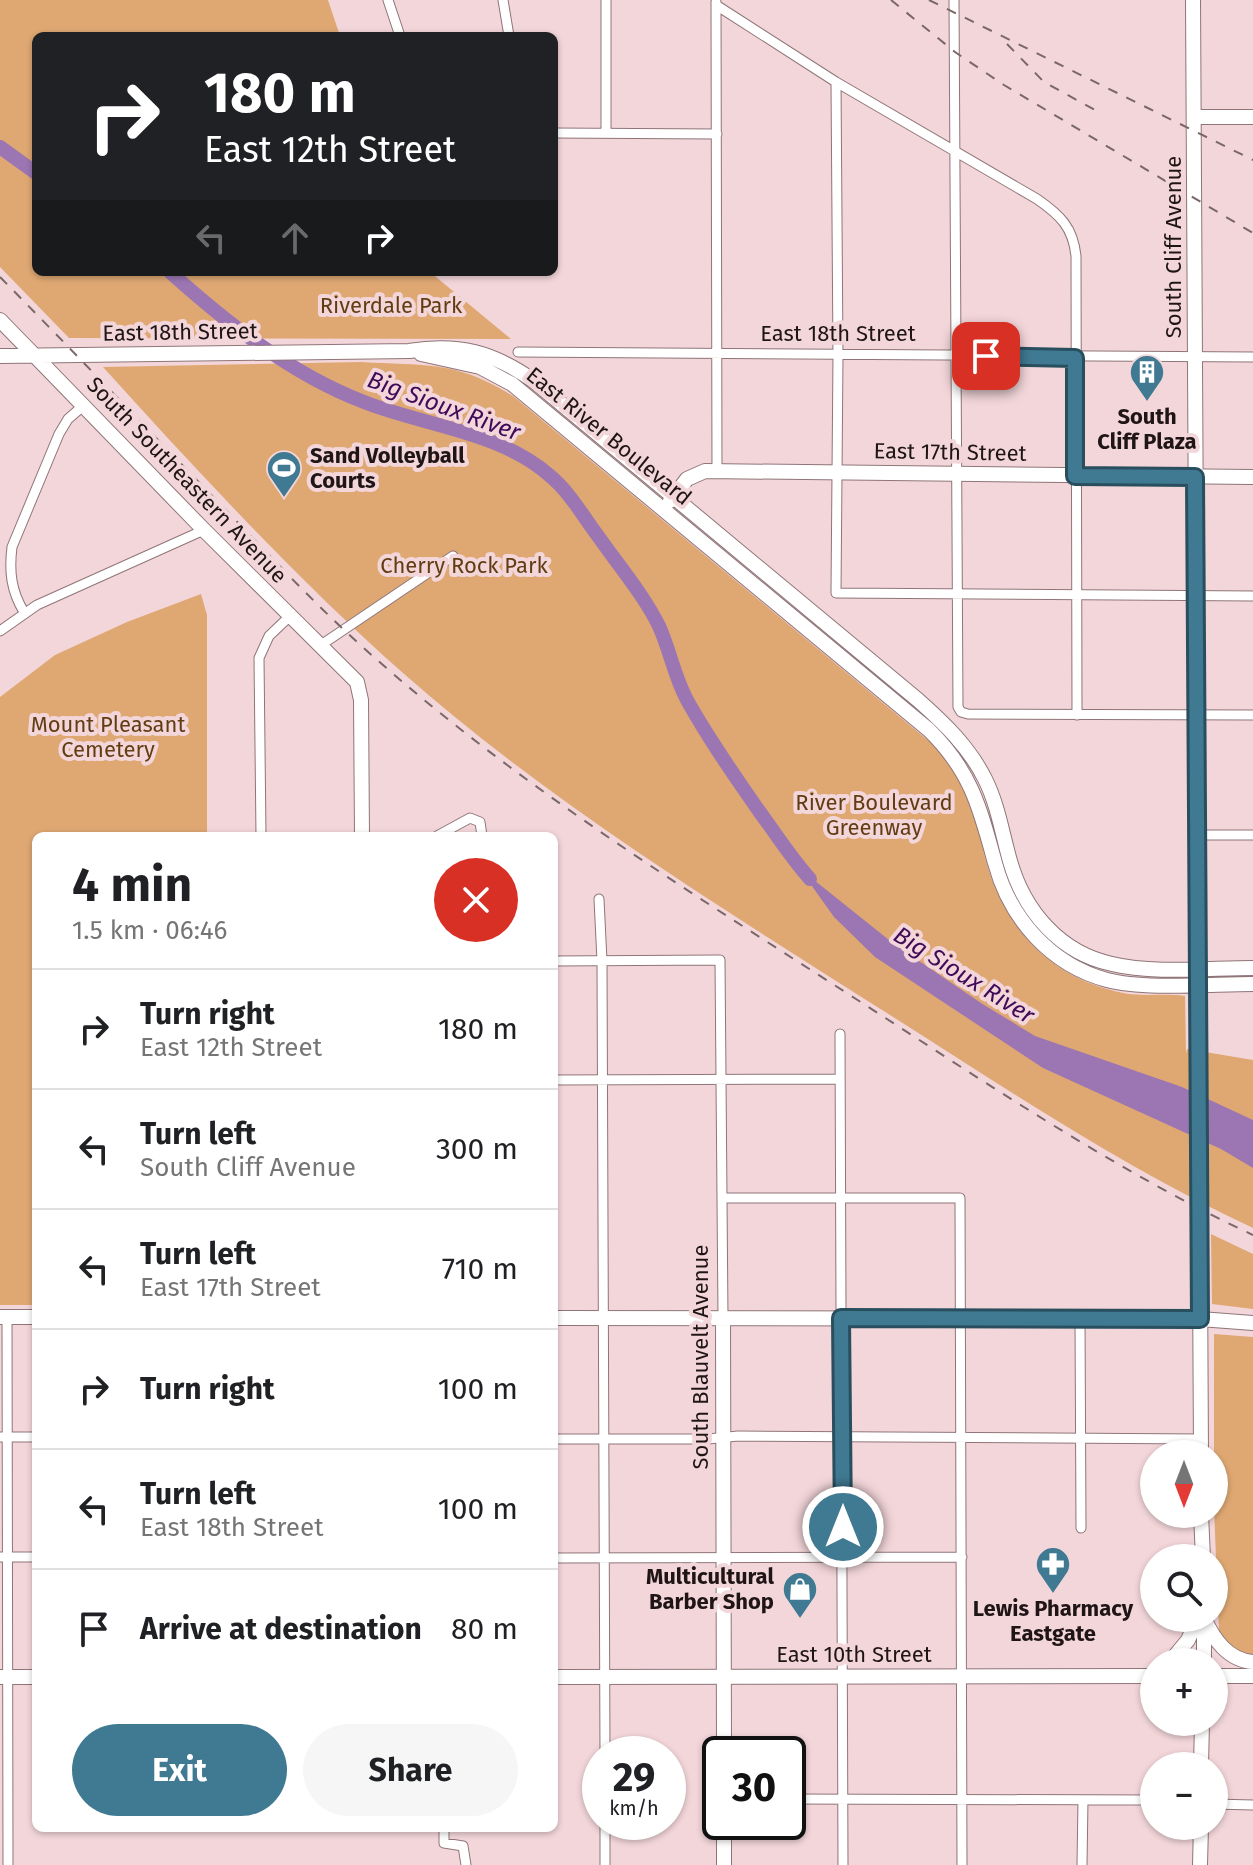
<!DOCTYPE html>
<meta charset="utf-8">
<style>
body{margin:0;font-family:"Fira Sans",sans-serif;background:#f6f6f6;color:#202124;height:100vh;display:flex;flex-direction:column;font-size:30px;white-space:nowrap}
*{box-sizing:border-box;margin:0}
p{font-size:26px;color:#757577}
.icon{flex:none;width:44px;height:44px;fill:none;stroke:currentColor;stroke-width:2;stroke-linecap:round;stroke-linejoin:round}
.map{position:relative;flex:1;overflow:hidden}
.sheet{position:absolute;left:32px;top:832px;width:526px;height:1000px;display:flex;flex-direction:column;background:#fff;border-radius:12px;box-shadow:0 2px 6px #0004}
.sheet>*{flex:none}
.hud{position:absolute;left:32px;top:32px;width:526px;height:244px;border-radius:12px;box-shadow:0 2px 6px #0004;background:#202124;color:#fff;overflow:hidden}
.needle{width:52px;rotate:180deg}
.buttons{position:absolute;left:1140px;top:1440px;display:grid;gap:16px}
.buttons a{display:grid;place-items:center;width:88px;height:88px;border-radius:50%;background:#fff;box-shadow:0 2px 6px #0004;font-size:40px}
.speed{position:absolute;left:582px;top:1736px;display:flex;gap:16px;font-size:40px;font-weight:700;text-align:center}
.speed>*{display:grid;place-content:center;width:104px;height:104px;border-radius:50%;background:#fff;box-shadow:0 2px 6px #0004;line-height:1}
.speed small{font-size:20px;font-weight:400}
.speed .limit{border:4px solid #111;border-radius:12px;background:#fff;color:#111}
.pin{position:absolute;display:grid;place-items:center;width:68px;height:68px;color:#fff;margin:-34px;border-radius:16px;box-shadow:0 4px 12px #0006}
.me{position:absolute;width:88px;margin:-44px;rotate:0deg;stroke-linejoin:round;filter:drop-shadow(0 0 6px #0008)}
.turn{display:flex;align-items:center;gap:28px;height:168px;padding:0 40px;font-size:36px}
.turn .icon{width:104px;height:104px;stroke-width:2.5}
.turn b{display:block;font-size:56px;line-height:68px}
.lanes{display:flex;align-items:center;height:76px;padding:0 40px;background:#0003;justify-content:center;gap:40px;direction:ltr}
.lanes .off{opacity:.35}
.round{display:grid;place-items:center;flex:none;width:84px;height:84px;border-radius:42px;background:#f6f6f6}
.summary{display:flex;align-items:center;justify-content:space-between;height:136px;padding:0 40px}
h1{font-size:48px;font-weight:700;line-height:60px}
.primary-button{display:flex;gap:16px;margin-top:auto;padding:16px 40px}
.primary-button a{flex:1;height:92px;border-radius:48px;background:#3f7992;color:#fff;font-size:32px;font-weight:700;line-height:92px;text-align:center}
.primary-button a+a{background:#f6f6f6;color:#202124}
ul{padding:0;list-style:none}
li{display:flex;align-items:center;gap:24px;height:120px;padding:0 40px;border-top:2px solid #e0e0e0}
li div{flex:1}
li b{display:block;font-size:30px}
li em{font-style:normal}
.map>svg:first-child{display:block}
.green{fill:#dfa873}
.water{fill:#9c76b3}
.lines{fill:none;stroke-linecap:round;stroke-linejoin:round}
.river{stroke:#9c76b3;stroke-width:14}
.street-casing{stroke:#8f7578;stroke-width:11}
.secondary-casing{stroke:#8f7578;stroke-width:16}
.primary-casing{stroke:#8f7578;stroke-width:16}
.street{stroke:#fff;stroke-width:9}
.secondary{stroke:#fff;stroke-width:14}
.primary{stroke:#fff;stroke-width:14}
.rail{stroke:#796769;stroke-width:2;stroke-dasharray:10 10;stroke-linecap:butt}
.route-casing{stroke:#294f5f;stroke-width:20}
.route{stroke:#3f7992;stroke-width:14}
.labels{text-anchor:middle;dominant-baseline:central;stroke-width:8;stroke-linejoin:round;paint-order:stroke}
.street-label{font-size:22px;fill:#1f1516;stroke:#f3d6da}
.park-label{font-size:22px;fill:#633d12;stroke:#f3d6da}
.poi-label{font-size:22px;font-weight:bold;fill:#1f1516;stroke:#f3d6da}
.water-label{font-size:24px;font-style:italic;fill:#3f0a57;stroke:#f3d6da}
</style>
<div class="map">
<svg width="1253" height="1865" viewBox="0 0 1253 1865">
<rect width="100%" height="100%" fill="#f3d6da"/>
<path class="green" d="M 0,0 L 328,0 L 340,36 L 36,36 L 36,272 L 430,272 L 511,339 L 69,338 L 0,267 Z
M 361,362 C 425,366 456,360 513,396 L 936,747 C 950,766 964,784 972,805 C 979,826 982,850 989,871 C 1011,936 1055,979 1123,993 C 1143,997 1165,993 1185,996 L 1186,1054 L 1187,1049 L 1253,1060 L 1253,1228 C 1126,1169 1008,1090 890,1015 C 725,910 550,803 403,673 C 297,579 199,473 103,367 Z
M 201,594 L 207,615 L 207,836 L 36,836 L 36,1305 L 0,1305 L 0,697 L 55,655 L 127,622 Z
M 1211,1234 L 1253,1254 L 1253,1309 L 1212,1304 Z
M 1214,1334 L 1253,1337 L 1253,1657 L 1235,1653 L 1219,1632 L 1214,1508 Z"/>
<path class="water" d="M 799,868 L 894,944 L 981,1003 L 1035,1036 L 1182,1087 L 1253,1120 L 1253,1168 L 1221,1149 L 1043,1068 L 875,957 L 834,917 Z"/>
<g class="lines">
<path class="river" d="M 0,147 L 36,173
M 170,272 C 228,324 291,374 364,402 C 425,426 498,431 549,475 C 569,491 583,516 598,536 C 619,566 643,594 659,626 C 670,650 674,676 687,700 C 708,738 734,775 759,811 C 776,834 791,858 810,879"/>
<g class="street-casing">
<path id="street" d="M 388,0 L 400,36
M 503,0 L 509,36
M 606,0 L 606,133
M 954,0 L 958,707 L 961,712 L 968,714 L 1253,715
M 716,2 L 717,471
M 716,5 L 836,82 L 1037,199 C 1060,215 1073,227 1076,256 L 1077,715
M 836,82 L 838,355 L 836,593 L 1253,596
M 554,133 L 717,134
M 518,352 L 1253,357
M 24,612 C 11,591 9,571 12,547 L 59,434 L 68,419 L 83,406
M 0,631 L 37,605 L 204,530
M 321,645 L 453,556
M 1197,835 L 1253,835
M 261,836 L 259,658 L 269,636 L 290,616
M 437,836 L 470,818 L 480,822 L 482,836
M 599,899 L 602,961 L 605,1754
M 554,961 L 720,960 L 723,1318
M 840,1034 L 843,1865
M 554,1080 L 840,1079
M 722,1198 L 960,1198 L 962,1865
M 7,1317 L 8,1865
M 1080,1318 L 1081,1528
M 0,1437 L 36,1437
M 554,1439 L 708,1439 L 738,1436 L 1201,1439
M 0,1557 L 36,1557
M 554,1558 L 962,1557
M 788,1799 L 1154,1800
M 1214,1804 L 1253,1805
M 605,1822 L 605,1865
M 444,1828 L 444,1843 L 463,1846 L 466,1865
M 1082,1865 L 1083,1800"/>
</g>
<g class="secondary-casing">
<path id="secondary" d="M 1193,0 L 1201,1454
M 1194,117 L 1253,117
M 0,320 L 204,530 L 357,682 L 361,700 L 362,836
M 421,354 L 480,367 L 512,384 L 929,730 C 971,771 980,808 995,863 C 1010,919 1051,965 1107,980 C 1144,990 1213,984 1253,984
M 0,356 L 409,351 C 458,343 493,352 534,381 L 918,700 C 945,724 969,747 985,779 C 998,805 1002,833 1010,861 C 1024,911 1060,953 1112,964 C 1153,974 1210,968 1253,968
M 670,501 L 687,479 L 705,471 L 1253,477
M 0,1317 L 36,1317
M 554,1318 L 1200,1319 L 1253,1323
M 723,1318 L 724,1754
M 1201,1514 L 1203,1558
M 1204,1618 L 1204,1662
M 1201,1766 L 1202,1722
M 724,1865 L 724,1822
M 1200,1865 L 1201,1826"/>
</g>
<g class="primary-casing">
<path id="primary" d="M 1204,1618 C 1214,1640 1228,1660 1253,1662
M 1170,1662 L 1188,1640 L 1198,1618
M 1214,1676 L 1253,1676
M 0,1677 L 36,1677
M 554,1677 L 1154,1676"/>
</g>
<use href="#street" class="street"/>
<use href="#secondary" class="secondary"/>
<use href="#primary" class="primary"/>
<path class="rail" d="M 891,0 L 955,52 L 1004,85 L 1253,233
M 929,0 L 1253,160
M 1007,44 L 1044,82 L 1095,110
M 0,277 C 75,353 148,430 222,506 C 272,558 321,611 375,658 C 523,789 690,892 856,999 C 985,1082 1114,1170 1253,1235"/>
</g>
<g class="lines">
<g class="route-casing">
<path id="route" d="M 843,1527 L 841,1318 L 1200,1319 L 1195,477 L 1075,476 L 1075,358 L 986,356"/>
</g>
<use href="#route" class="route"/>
</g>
<defs>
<g id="building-pin" transform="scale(1.8)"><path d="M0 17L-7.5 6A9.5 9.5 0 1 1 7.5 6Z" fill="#3f7992" stroke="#f3d6da"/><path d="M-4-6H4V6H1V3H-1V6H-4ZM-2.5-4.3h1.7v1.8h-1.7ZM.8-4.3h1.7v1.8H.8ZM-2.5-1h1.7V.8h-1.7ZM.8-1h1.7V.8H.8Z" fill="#fff"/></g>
<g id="stadium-pin" transform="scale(1.8)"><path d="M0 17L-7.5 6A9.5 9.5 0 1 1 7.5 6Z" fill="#3f7992" stroke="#f3d6da"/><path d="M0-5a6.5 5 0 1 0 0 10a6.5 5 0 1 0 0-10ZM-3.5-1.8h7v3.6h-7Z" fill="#fff"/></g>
<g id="pharmacy-pin" transform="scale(1.8)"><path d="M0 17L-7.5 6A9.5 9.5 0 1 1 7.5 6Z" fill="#3f7992" stroke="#f3d6da"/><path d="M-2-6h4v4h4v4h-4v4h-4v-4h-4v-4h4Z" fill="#fff"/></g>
<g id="shop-pin" transform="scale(1.8)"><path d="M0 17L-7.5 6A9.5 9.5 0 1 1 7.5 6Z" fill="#3f7992" stroke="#f3d6da"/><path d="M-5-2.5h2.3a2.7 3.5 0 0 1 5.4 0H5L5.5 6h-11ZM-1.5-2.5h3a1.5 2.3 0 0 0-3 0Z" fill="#fff"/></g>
</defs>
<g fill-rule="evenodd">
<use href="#building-pin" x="1147" y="372"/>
<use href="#stadium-pin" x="284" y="468"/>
<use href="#pharmacy-pin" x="1053" y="1564"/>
<use href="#shop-pin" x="800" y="1589"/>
</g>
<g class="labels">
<g class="street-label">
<text transform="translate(1173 247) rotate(-90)">South Cliff Avenue</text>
<text transform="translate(180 332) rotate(-1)">East 18th Street</text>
<text x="838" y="333">East 18th Street</text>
<text transform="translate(609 436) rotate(39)">East River Boulevard</text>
<text transform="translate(950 452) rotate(1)">East 17th Street</text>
<text transform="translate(187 480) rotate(46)">South Southeastern Avenue</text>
<text transform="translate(700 1357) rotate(-90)">South Blauvelt Avenue</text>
<text x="854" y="1654">East 10th Street</text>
</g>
<g class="park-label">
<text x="391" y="305">Riverdale Park</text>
<text x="464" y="565">Cherry Rock Park</text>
<text x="108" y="724">Mount Pleasant<tspan x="108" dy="25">Cemetery</tspan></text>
<text x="874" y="802">River Boulevard<tspan x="874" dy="25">Greenway</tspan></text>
</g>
<g class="poi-label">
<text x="1147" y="416">South<tspan x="1147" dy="25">Cliff Plaza</tspan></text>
<text x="310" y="455" text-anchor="start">Sand Volleyball<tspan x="310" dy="25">Courts</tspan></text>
<text x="774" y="1576" text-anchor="end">Multicultural<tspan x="774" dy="25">Barber Shop</tspan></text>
<text x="1053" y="1608">Lewis Pharmacy<tspan x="1053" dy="25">Eastgate</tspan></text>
</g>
<g class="water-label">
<text transform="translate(444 406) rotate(20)">Big Sioux River</text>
<text transform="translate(964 975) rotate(32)">Big Sioux River</text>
</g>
</g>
</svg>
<div class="buttons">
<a><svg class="needle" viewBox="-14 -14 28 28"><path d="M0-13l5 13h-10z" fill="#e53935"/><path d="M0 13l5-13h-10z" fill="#757577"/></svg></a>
<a><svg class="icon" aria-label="search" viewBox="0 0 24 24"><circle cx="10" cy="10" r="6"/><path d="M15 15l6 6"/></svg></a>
<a>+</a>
<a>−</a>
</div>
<div class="speed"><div>29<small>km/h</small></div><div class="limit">30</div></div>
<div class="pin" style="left:986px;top:356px;background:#d93025"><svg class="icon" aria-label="arrive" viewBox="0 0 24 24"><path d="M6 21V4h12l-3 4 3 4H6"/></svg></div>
<svg class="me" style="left:843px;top:1527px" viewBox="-20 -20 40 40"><circle r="17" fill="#3f7992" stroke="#fff" stroke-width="3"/><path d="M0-11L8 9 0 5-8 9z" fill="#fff"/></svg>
<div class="hud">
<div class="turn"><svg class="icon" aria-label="right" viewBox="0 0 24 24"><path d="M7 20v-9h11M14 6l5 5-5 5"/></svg><div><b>180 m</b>East 12th Street</div></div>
<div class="lanes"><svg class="icon off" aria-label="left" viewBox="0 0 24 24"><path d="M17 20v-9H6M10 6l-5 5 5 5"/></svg><svg class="icon off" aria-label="ahead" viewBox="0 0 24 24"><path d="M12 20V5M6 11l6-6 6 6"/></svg><svg class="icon" aria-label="right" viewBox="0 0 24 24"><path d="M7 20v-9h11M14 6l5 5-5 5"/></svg></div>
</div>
<section class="sheet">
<div class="summary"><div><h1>4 min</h1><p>1.5 km · 06:46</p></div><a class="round" style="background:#d93025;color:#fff"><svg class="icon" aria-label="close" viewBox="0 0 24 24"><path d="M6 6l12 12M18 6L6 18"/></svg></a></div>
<ul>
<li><svg class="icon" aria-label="right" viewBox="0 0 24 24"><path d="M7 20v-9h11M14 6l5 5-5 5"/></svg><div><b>Turn right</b><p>East 12th Street</p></div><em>180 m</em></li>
<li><svg class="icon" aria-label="left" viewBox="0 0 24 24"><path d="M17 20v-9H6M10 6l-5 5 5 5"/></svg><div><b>Turn left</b><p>South Cliff Avenue</p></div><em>300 m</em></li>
<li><svg class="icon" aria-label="left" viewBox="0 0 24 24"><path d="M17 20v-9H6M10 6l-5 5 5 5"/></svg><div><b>Turn left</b><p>East 17th Street</p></div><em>710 m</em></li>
<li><svg class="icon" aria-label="right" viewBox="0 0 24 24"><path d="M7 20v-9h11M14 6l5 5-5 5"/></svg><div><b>Turn right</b></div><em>100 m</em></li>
<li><svg class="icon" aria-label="left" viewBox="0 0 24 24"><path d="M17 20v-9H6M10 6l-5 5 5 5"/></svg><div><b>Turn left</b><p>East 18th Street</p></div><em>100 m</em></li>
<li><svg class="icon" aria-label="arrive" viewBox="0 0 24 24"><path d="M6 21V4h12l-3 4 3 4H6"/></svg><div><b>Arrive at destination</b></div><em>80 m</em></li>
</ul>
<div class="primary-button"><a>Exit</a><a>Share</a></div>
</section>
</div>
